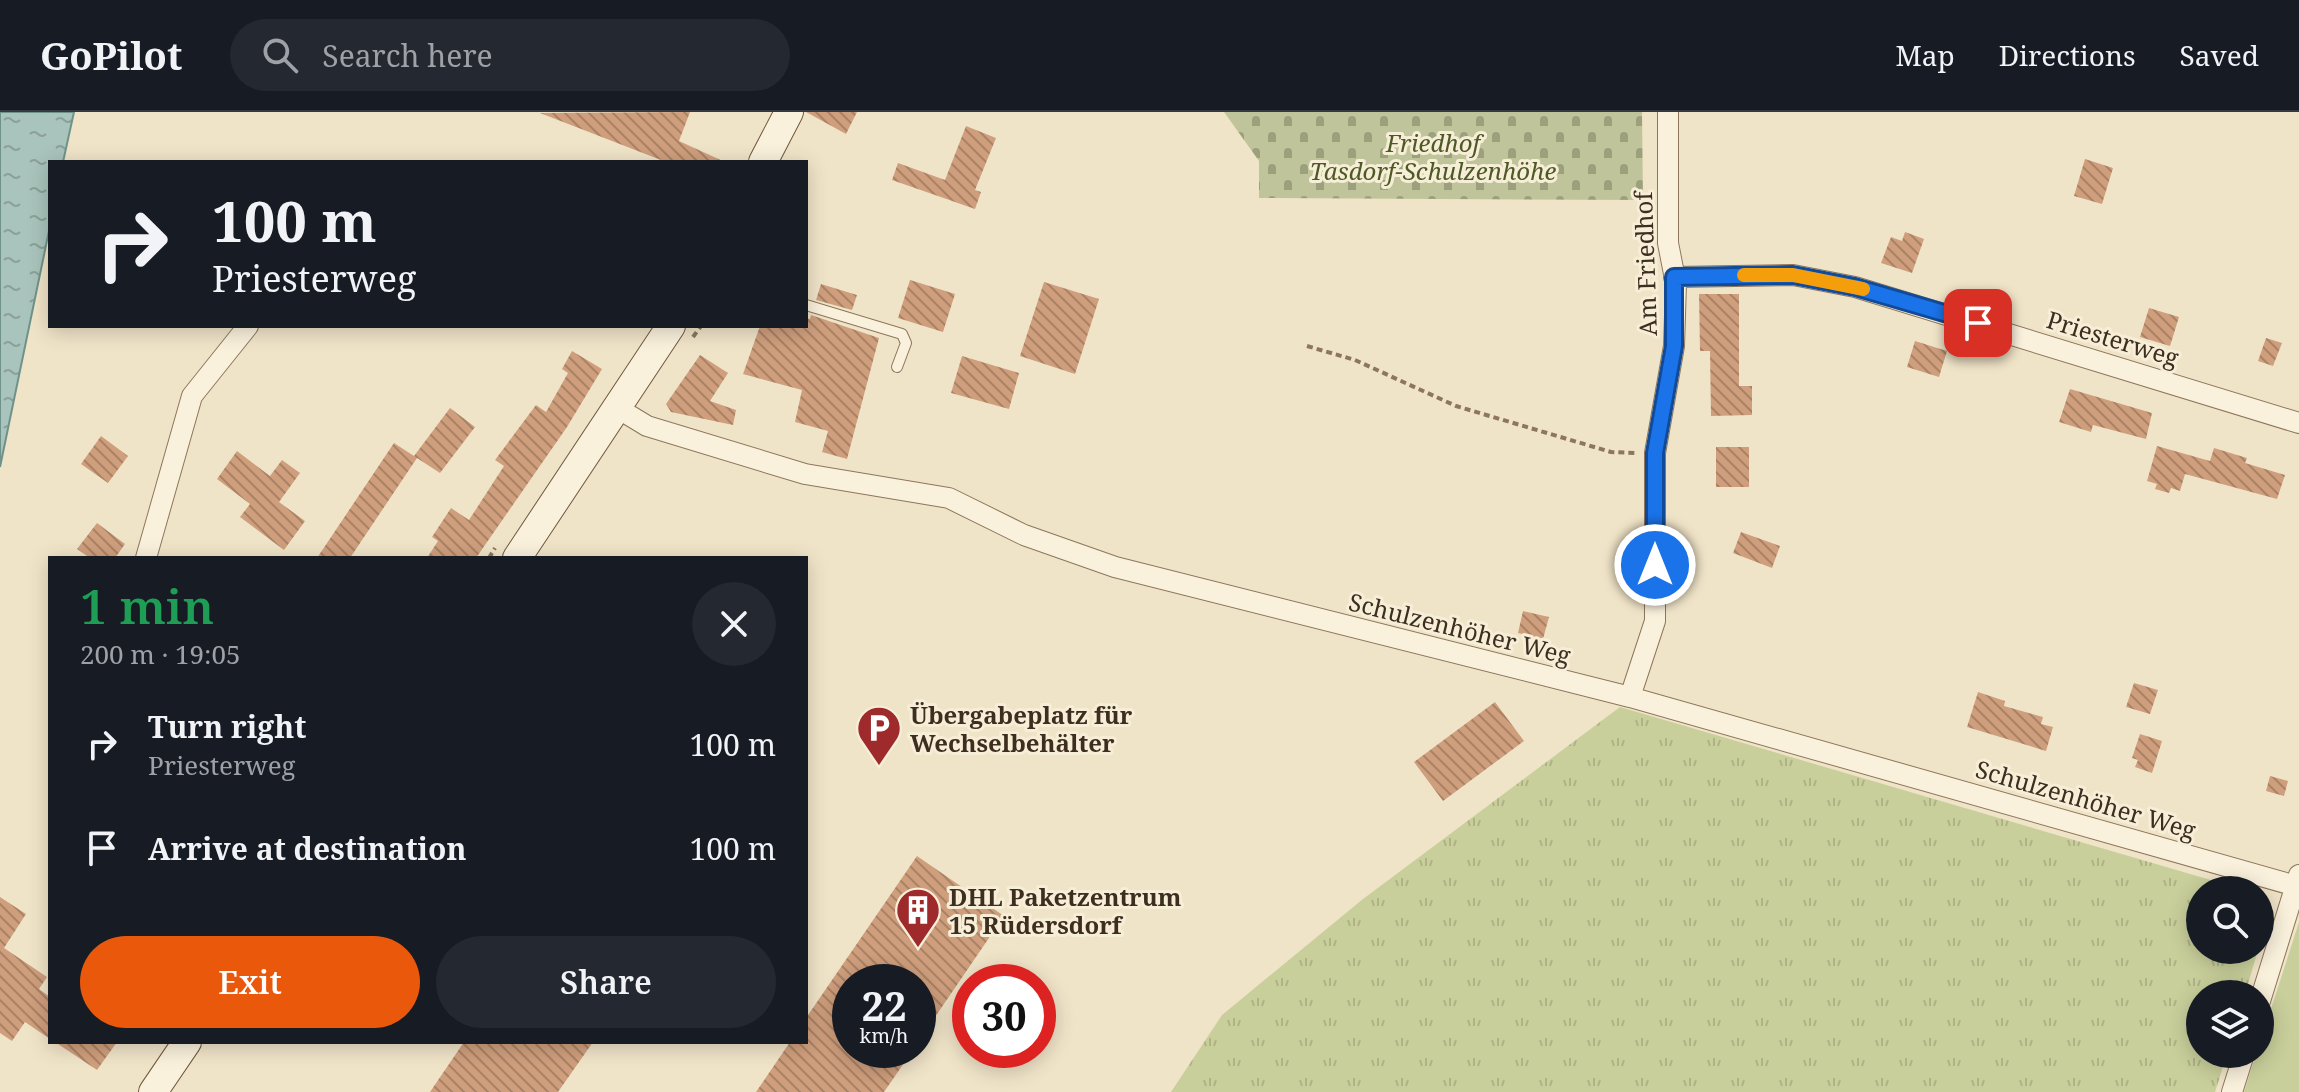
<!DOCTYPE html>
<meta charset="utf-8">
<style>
body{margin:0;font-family:"Noto Serif",serif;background:#242831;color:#f1f3f6;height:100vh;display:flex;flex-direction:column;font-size:30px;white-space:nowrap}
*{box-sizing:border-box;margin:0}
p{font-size:26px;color:#9ea1a6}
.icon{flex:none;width:44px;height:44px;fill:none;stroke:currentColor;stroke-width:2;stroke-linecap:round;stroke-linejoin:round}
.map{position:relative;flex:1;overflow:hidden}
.sheet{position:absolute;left:48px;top:444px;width:760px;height:488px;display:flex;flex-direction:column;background:#171b24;border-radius:0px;box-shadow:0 4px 20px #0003}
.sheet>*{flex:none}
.banner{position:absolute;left:48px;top:48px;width:760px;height:168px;border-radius:0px;box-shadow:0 4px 20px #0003;background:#171b24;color:#f1f3f6;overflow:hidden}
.controls{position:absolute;left:2186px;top:764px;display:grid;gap:16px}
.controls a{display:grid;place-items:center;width:88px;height:88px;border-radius:50%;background:#171b24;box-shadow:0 4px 20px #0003;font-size:40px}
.speed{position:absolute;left:832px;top:852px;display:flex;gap:16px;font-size:40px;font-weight:700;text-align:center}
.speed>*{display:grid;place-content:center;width:104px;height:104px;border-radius:50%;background:#171b24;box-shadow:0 4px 20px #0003;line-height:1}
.speed small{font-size:20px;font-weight:400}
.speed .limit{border:12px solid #d22;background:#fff;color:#111}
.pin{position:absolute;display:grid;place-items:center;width:68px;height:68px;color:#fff;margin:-34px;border-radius:16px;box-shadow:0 4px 12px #0006}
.me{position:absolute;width:88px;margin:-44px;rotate:0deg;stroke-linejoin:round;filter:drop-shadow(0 0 6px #0008)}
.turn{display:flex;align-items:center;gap:28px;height:168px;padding:0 32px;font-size:36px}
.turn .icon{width:104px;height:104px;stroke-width:2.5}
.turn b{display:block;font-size:56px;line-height:68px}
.round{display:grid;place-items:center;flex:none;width:84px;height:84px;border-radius:42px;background:#242831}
.summary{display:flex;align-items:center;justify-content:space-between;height:136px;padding:0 32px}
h1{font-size:48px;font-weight:600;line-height:60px;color:#1e9e55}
.primary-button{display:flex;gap:16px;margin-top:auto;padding:16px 32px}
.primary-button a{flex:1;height:92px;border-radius:48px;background:#ea580c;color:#fff;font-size:32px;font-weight:600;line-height:92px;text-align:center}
.primary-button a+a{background:#242831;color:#f1f3f6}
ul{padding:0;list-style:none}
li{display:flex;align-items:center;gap:24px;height:104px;padding:0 32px}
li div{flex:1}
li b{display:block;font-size:30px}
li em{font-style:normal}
header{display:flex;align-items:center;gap:48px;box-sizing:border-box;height:112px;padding:0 40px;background:#171b24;border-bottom:2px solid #363941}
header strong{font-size:38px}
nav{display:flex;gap:44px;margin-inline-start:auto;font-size:28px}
.search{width:560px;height:72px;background:#242831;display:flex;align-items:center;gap:20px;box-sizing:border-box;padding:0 28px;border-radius:44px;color:#9ea1a6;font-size:30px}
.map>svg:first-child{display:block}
.grass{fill:url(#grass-tufts)}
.cemetery{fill:url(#cemetery-stones)}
.garden{fill:#c9cf9b}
.water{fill:url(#water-ripples);stroke:#6f938a;stroke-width:2}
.building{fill:url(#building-back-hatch)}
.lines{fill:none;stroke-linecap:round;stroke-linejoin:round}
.service-casing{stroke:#8d765c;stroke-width:12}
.minor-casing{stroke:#8d765c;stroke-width:22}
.secondary-casing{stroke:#6f573f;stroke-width:30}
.path{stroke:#8d765c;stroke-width:4;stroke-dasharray:6 4;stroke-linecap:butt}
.service{stroke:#faf1dc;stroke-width:10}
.minor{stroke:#faf1dc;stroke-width:20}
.secondary{stroke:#faf1dc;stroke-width:28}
.route-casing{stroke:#114b97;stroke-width:20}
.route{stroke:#1a73e8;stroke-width:14}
.slow{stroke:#f59e0b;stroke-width:14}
.labels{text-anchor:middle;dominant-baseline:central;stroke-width:6;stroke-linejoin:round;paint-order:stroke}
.park-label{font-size:24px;font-style:italic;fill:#4d5a26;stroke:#f7eed8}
.street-label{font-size:24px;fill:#3d2e20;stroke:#f7eed8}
.poi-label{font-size:24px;font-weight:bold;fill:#3d2e20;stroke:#f7eed8;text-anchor:start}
</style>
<header>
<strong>GoPilot</strong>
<div class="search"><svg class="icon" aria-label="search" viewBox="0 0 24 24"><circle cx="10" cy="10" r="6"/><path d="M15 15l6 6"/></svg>Search here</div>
<nav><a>Map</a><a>Directions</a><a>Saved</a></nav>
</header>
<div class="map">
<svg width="2299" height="980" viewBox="0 0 2299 980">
<defs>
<pattern id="grass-tufts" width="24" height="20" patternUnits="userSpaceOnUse" patternTransform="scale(2)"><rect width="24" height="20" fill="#c9cf9b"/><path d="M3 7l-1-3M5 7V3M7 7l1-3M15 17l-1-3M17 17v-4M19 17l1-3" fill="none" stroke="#aeb285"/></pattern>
<pattern id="cemetery-stones" width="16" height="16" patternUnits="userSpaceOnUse" patternTransform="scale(2)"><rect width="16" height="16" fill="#bfc49a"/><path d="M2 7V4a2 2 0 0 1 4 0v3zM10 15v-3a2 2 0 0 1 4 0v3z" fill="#9ca07d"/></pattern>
<pattern id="water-ripples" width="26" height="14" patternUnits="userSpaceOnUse" patternTransform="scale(2)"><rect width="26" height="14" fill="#a9c4bc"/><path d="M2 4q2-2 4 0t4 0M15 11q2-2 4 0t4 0" fill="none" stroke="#8ba098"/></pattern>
<pattern id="building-back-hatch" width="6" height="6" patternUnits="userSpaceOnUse" patternTransform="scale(2)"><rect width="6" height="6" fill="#cf9f7d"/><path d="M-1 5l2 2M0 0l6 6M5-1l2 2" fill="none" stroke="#a98266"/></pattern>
</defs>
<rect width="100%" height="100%" fill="#f0e4c8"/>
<path class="grass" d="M 1620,595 L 2245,778 L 2200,778 L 2200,838 L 2258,838 L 2245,882 L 2200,882 L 2200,942 L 2227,942 L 2215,980 L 1171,980 L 1222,903 L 1363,787 Z"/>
<path class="cemetery" d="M 1224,0 L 1642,0 L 1643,88 L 1259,86 L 1259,49 Z"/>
<path class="garden" d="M 2299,810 L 2299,980 L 2244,980 L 2256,942 L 2260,942 L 2260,931 Z"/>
<path class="water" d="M 0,0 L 74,0 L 63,50 L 50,50 L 50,114 L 0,355 Z"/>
<path class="building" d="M 690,0 L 679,29 L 725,50 L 666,50 L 540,1 Z
M 806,0 L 857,0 L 846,22 Z
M 966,14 L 996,26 L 975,78 L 981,80 L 975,97 L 892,68 L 898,51 L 945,68 Z
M 2085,47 L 2113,56 L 2102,92 L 2074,84 Z
M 1905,120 L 1924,127 L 1912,161 L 1881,151 L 1891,125 L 1902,129 Z
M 910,168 L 955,182 L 943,220 L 898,206 Z
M 1044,170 L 1099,187 L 1075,262 L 1020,244 Z
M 821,172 L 857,183 L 852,198 L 816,188 Z
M 1699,182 L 1739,182 L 1739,274 L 1752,274 L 1752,303 L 1711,304 L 1710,239 L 1700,239 Z
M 2149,196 L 2179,205 L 2170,234 L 2140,225 Z
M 811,203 L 879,226 L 847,347 L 822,340 L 828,319 L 795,310 L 802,278 L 743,262 L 760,214 L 806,214 L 806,206 L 810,207 Z
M 2266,226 L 2282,231 L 2273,254 L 2258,249 Z
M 1915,229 L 1947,239 L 1939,265 L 1907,255 Z
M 572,239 L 602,257 L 567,315 L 476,446 L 427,446 L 438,429 L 432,425 L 451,396 L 469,408 L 504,354 L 495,348 L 536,293 L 546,300 L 568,261 L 562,257 Z
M 700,243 L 728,261 L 710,289 L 736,298 L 733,313 L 671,300 L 666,292 Z
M 962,244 L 1019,261 L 1009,297 L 951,281 Z
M 2070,277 L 2152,301 L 2146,327 L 2093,313 L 2091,320 L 2059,310 Z
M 450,296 L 475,315 L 440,361 L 417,346 L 350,446 L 317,446 L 394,331 L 414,344 Z
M 101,324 L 128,344 L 108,371 L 81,352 Z
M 2157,334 L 2210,349 L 2214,336 L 2247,346 L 2245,351 L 2285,363 L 2277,387 L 2185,362 L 2180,379 L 2171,376 L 2169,381 L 2155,377 L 2157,372 L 2147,369 Z
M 1716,335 L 1749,335 L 1749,375 L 1716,375 Z
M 237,339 L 270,364 L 282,348 L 300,361 L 279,390 L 305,409 L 284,438 L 240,405 L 250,392 L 217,367 Z
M 97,411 L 125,432 L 115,446 L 90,446 L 77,437 Z
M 1741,420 L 1780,434 L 1772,456 L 1733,441 Z
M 1523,499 L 1549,505 L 1543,527 L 1518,521 Z
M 2134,571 L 2158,578 L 2150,602 L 2126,595 Z
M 1978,580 L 2005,589 L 2004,594 L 2043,605 L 2041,612 L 2053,615 L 2046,639 L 1967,615 Z
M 1495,590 L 1524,629 L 1443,689 L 1414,650 Z
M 2140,622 L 2162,629 L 2152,661 L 2135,655 L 2138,648 L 2132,646 Z
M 2270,664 L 2288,669 L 2284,684 L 2266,679 Z
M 917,744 L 1004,804 L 918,930 L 918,870 L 850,870 L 850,938 L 913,938 L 884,980 L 756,980 L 790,930 L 806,930 L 806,906 Z
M 0,785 L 26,802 L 4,836 L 47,865 L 39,877 L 50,885 L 50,927 L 25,910 L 12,929 L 0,921 Z
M 55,930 L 117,930 L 97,958 Z
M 464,930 L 593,930 L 558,980 L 430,980 Z"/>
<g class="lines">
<g class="service-casing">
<path id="service" d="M 806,193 L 902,222 L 906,231 L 897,255"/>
</g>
<g class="minor-casing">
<path id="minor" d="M 1674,165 L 1793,163 L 1855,175 L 2299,311
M 619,297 L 647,314 L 805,362 L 949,386 L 1024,423 L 1115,455 L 1630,585 L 2296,774
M 146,446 L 192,284 L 248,214
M 1630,585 L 1655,509 L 1655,341 L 1674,234 L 1676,172 L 1668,131 L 1668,0
M 2260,889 L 2299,763
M 2232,980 L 2244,942"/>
</g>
<g class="secondary-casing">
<path id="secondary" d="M 763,50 L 789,0
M 517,446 L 671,214
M 153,980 L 187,930"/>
</g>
<path class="path" d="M 693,225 L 701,214
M 1307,234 L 1355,248 L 1456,294 L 1611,340 L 1637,341
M 489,446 L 495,436"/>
<use href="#service" class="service"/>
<use href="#minor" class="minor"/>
<use href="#secondary" class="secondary"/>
</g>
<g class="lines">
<g class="route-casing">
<path id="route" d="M 1655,453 L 1655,341 L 1674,234 L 1674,165 L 1793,163 L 1855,175 L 1978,211"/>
</g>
<use href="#route" class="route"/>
<path class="slow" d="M 1744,163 L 1793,163 L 1863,177"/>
</g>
<defs>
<g id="parking-pin" transform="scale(2.3)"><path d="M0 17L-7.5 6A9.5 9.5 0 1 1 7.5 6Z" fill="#9e2a2b" stroke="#f7eed8"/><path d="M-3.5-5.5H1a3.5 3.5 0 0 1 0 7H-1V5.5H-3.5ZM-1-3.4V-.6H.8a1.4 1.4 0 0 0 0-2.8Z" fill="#fff"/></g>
<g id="building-pin" transform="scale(2.3)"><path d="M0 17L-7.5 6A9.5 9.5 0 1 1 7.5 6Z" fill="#9e2a2b" stroke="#f7eed8"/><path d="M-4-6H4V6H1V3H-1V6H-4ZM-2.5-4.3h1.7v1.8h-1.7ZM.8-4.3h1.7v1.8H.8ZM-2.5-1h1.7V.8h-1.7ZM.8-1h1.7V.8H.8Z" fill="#fff"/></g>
</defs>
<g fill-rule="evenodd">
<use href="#parking-pin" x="879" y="616"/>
<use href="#building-pin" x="918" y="798"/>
</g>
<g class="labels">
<g class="park-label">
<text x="1433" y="30">Friedhof<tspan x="1433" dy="28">Tasdorf-Schulzenhöhe</tspan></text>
</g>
<g class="street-label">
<text transform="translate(1645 152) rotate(-92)">Am Friedhof</text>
<text transform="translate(2113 226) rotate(17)">Priesterweg</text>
<text transform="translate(1460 516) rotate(14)">Schulzenhöher Weg</text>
<text transform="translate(2086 687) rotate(16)">Schulzenhöher Weg</text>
</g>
<g class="poi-label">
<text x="910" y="602">Übergabeplatz für<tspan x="910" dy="28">Wechselbehälter</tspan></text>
<text x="949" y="784">DHL Paketzentrum<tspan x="949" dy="28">15 Rüdersdorf</tspan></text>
</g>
</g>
</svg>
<div class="controls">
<a><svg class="icon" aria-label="search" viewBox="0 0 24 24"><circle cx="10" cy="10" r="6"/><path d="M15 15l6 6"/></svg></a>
<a><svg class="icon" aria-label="layers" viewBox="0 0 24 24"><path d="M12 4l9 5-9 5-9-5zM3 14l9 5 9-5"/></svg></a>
</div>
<div class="speed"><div>22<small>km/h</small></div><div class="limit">30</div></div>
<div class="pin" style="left:1978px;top:211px;background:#d93025"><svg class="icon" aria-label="arrive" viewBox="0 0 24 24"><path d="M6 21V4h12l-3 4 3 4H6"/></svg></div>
<svg class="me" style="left:1655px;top:453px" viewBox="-20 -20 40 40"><circle r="17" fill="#1a73e8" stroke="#fff" stroke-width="3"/><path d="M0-11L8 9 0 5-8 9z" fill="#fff"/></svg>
<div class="banner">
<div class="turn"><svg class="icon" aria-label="right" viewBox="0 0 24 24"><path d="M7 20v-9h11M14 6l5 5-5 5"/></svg><div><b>100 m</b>Priesterweg</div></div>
</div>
<section class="sheet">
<div class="summary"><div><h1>1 min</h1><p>200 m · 19:05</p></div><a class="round"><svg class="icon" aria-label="close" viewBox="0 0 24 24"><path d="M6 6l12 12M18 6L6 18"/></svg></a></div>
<ul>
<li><svg class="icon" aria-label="right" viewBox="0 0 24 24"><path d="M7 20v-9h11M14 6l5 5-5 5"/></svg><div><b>Turn right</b><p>Priesterweg</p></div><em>100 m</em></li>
<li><svg class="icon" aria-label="arrive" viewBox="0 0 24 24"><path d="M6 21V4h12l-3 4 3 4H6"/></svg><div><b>Arrive at destination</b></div><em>100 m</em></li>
</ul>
<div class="primary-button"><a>Exit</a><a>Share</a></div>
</section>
</div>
